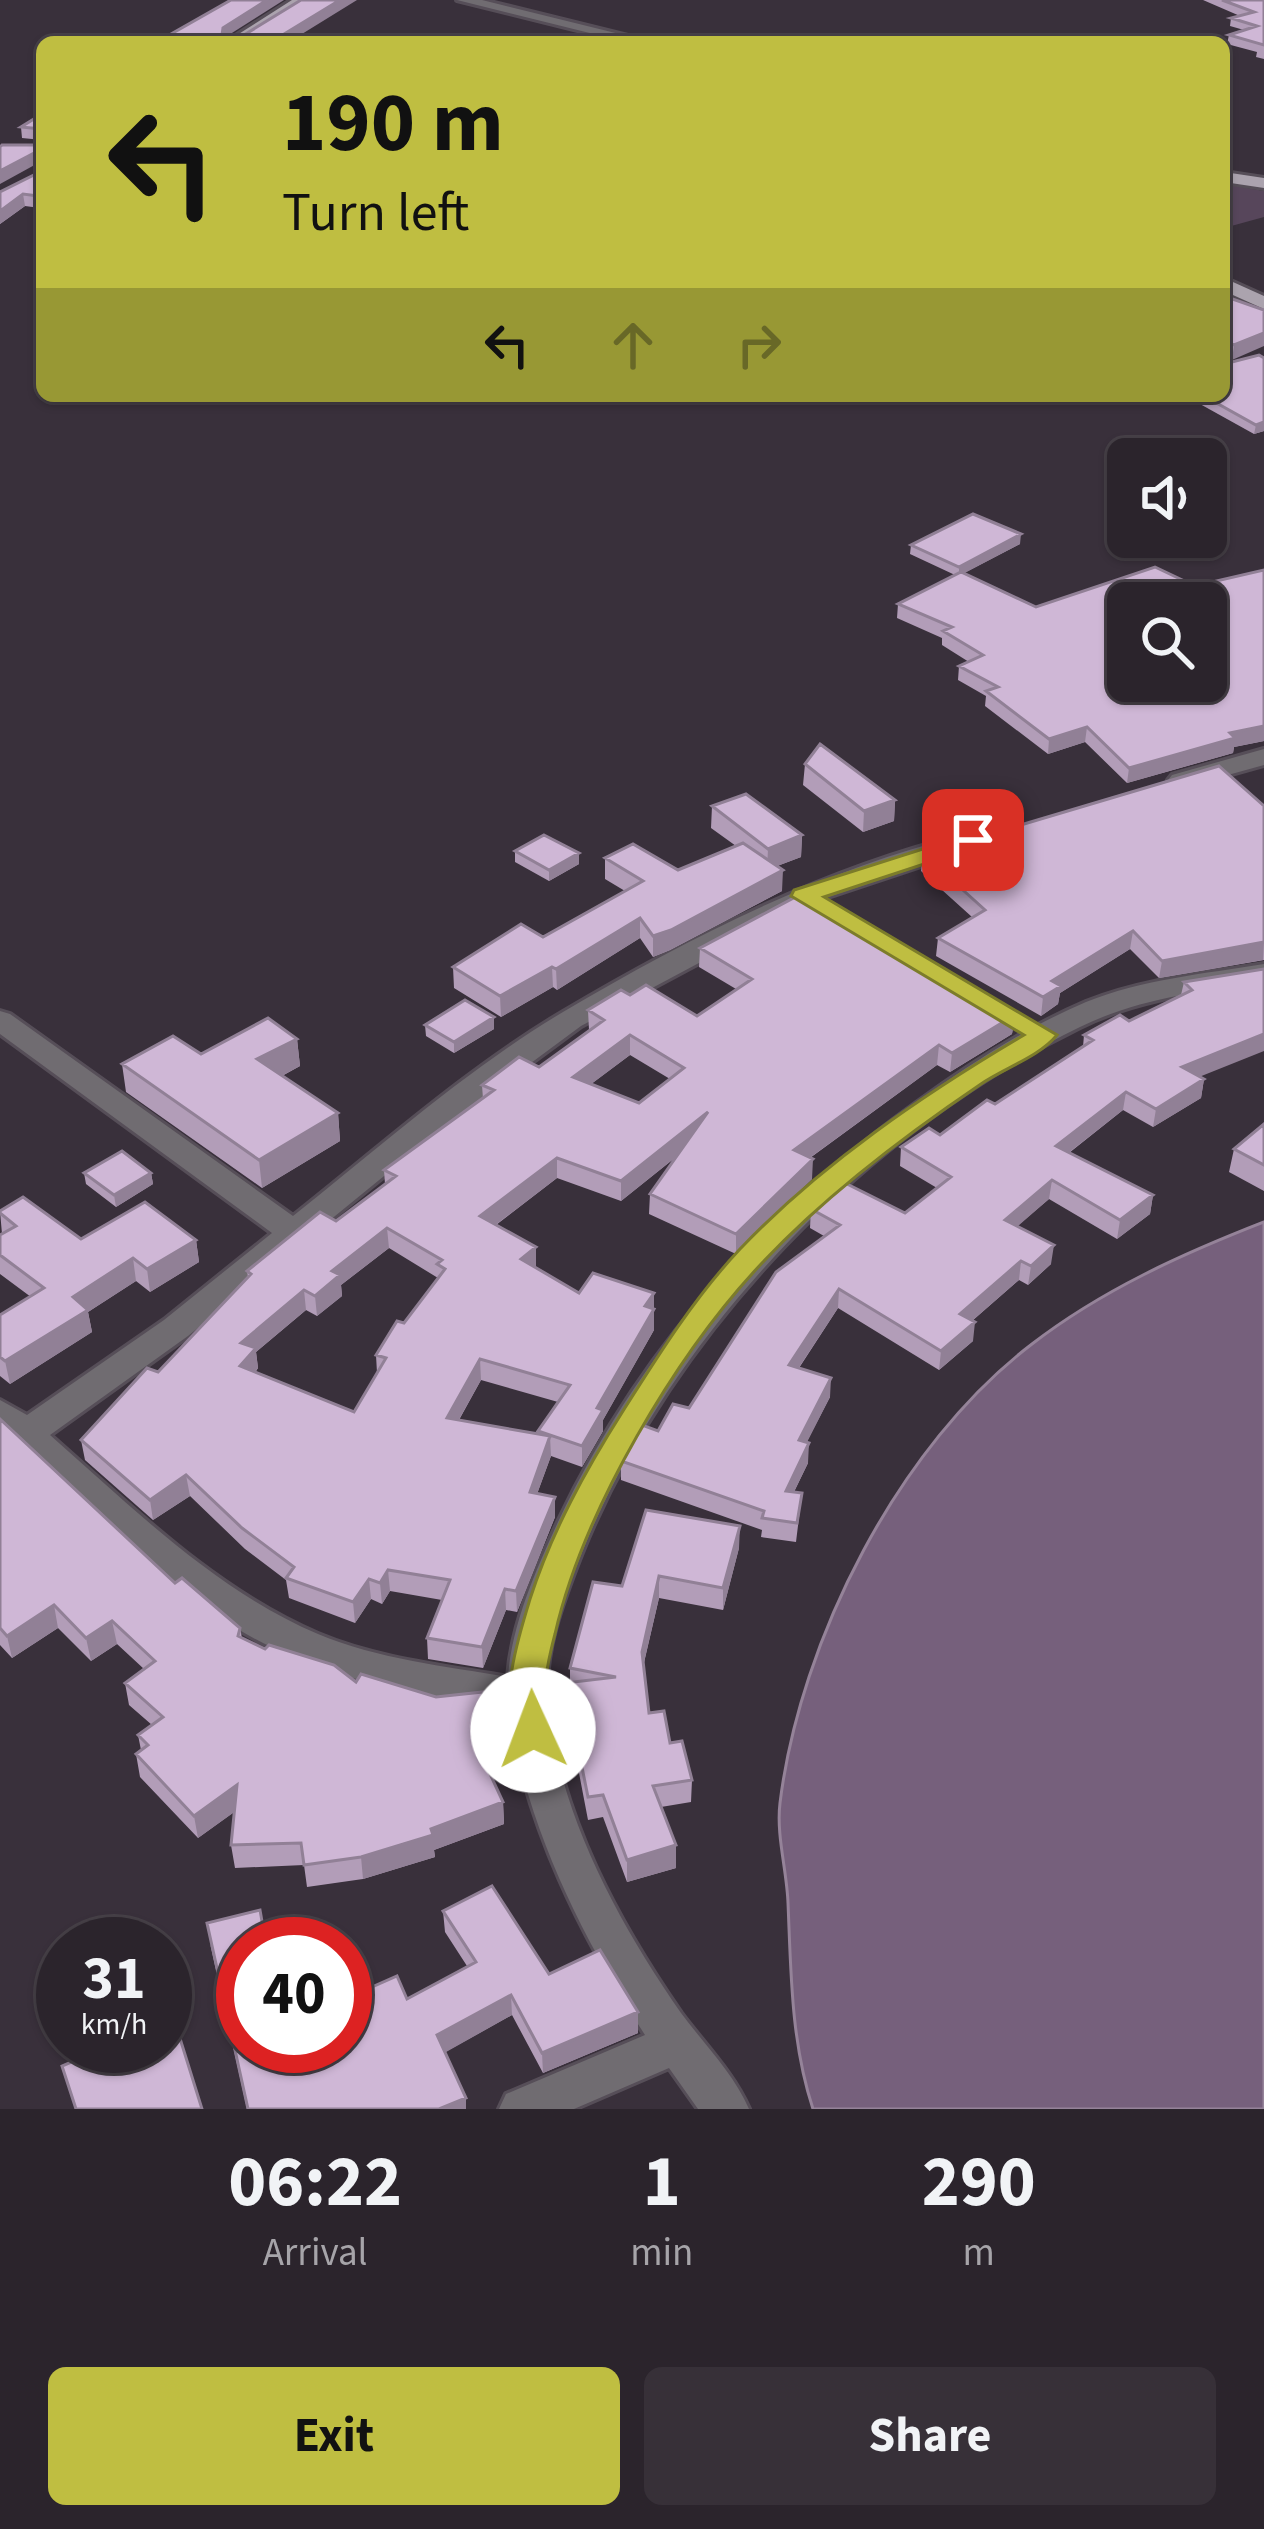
<!DOCTYPE html>
<style>
body{margin:0;font-family:"Source Sans 3",sans-serif;background:#373038;color:#f1f3f6;height:100vh;display:flex;flex-direction:column;font-size:45px;white-space:nowrap}
*{box-sizing:border-box;margin:0}
p{font-size:39px;color:#a6a4a9}
.icon{flex:none;width:66px;height:66px;fill:none;stroke:currentColor;stroke-width:2;stroke-linecap:round;stroke-linejoin:round}
.map{position:relative;height:2109px;overflow:hidden}
.drawer{display:flex;flex-direction:column;background:#2b242c;flex:1}
.drawer>*{flex:none}
.hud{position:absolute;left:36px;top:36px;width:1194px;height:366px;border-radius:18px;box-shadow:0 3px 9px #0004,0 0 0 3px #474148;background:#bfbe41;color:#111;overflow:hidden}
.buttons{position:absolute;left:1107px;top:438px;display:grid;gap:24px}
.buttons a{display:grid;place-items:center;width:120px;height:120px;border-radius:18px;background:#2b242c;box-shadow:0 3px 9px #0004,0 0 0 3px #474148;font-size:60px}
.speed{position:absolute;left:36px;top:1917px;display:flex;gap:24px;font-size:60px;font-weight:700;text-align:center}
.speed>*{display:grid;place-content:center;width:156px;height:156px;border-radius:50%;background:#2b242c;box-shadow:0 3px 9px #0004,0 0 0 3px #474148;line-height:1}
.speed small{font-size:30px;font-weight:400}
.speed .limit{border:18px solid #d22;background:#fff;color:#111}
.pin{position:absolute;display:grid;place-items:center;width:102px;height:102px;color:#fff;margin:-51px;border-radius:24px;box-shadow:0 6px 18px #0006}
.me{position:absolute;width:132px;margin:-66px;rotate:358deg;stroke-linejoin:round;filter:drop-shadow(0 0 9px #0008)}
.turn{display:flex;align-items:center;gap:42px;height:252px;padding:0 48px;font-size:54px}
.turn .icon{width:156px;height:156px;stroke-width:2.5}
.turn b{display:block;font-size:84px;line-height:102px}
.lanes{display:flex;align-items:center;height:114px;padding:0 48px;background:#0003;justify-content:center;gap:60px;direction:ltr}
.lanes .off{opacity:.35}
.eta{display:flex;justify-content:space-evenly;align-items:center;height:204px;text-align:center}
.eta b{font-size:72px;font-weight:700;line-height:84px}
.button{display:flex;gap:24px;margin-top:auto;padding:24px 48px}
.button a{flex:1;height:138px;border-radius:18px;background:#bfbe41;color:#111;font-size:48px;font-weight:700;line-height:138px;text-align:center}
.button a+a{background:#373038;color:#f1f3f6}
.map>svg:first-child{display:block}
.green{fill:#57465b}
.water{fill:#76607c;stroke:#958399;stroke-width:3}
.lines{fill:none;stroke-linecap:round;stroke-linejoin:round}
.minor-casing{stroke:#564e58;stroke-width:6}
.major-casing{stroke:#564e58;stroke-width:6}
.minor{fill:#706c71;fill-rule:evenodd}
.major{fill:#aba3ae;fill-rule:evenodd}
.wall{fill:#b29db8;fill-rule:evenodd}
.shaded-wall{fill:#918096}
.building{fill:#cfb7d6;stroke:#918096;stroke-width:3;fill-rule:evenodd}
.route{fill:#bfbe41;stroke:#7c7c2a;stroke-width:3}
</style>
<div class="map">
<svg width="1264" height="2109" viewBox="0 0 1264 2109">
<rect width="100%" height="100%" fill="#39303b"/>
<path class="green" d="M 1224,184 L 1264,191 L 1264,217 L 1224,228 Z"/>
<path class="water" d="M 1264,1222 L 1264,2109 L 813,2109 C 791,2042 791,1973 788,1903 C 787,1871 776,1835 780,1803 C 800,1640 899,1445 1032,1344 C 1102,1290 1182,1254 1264,1222 Z"/>
<g class="lines">
<g class="minor-casing">
<path id="minor" d="M 457,0 L 482,0 L 652,42 L 626,42 Z
M 1264,749 L 1264,765 L 1181,788 L 1168,780 L 1172,775 Z
M 963,835 L 976,843 L 972,849 L 813,902 L 581,1026 L 438,1132 L 188,1336 L 50,1435 C 133,1508 215,1590 318,1634 C 377,1659 445,1666 508,1677 C 512,1623 536,1570 558,1522 C 639,1351 762,1214 915,1104 C 968,1065 1025,1028 1086,1002 C 1143,979 1204,974 1264,964 L 1264,982 C 1200,992 1139,998 1080,1027 C 867,1131 673,1330 583,1550 C 564,1598 541,1655 548,1708 C 562,1819 618,1922 681,2013 C 704,2044 734,2074 749,2109 L 698,2109 L 669,2068 L 574,2109 L 499,2109 L 506,2094 L 645,2035 C 580,1934 528,1829 508,1709 C 435,1697 361,1686 293,1657 C 178,1609 93,1511 0,1433 L 0,1400 L 27,1415 L 164,1320 L 272,1233 L 0,1034 L 0,1011 L 10,1014 L 293,1216 C 380,1147 467,1069 563,1012 C 688,938 822,870 963,835 Z"/>
</g>
<g class="major-casing">
<path id="major" d="M 292,0 L 309,0 L 243,42 L 226,42 Z
M 1224,172 L 1264,178 L 1264,188 L 1224,182 Z
M 1224,278 L 1264,296 L 1264,309 L 1224,291 Z"/>
</g>
<use href="#minor" class="minor"/>
<use href="#major" class="major"/>
</g>
<path class="wall" d="M 1203,0 L 1264,0 L 1264,59 L 1256,57 L 1257,52 L 1227,44 L 1229,35 L 1244,30 L 1230,26 L 1231,18 L 1240,16 Z
M 42,114 L 42,140 L 22,138 L 21,127 Z
M 42,171 L 42,207 L 40,208 L 25,206 L 0,224 L 0,192 Z
M 1224,296 L 1264,310 L 1232,360 L 1224,357 Z
M 1264,358 L 1264,431 L 1254,434 L 1200,404 L 1201,396 L 1224,396 Z
M 1020,544 L 964,573 L 1036,607 L 1195,586 L 1264,570 L 1264,741 L 1234,747 L 1233,753 L 1127,783 L 1085,742 L 1048,754 L 985,706 L 986,696 L 958,680 L 959,666 L 969,662 L 942,645 L 942,638 L 897,618 L 898,604 L 955,575 L 910,554 L 911,545 Z
M 805,764 L 895,800 L 894,821 L 863,832 L 803,785 Z
M 712,806 L 802,835 L 801,857 L 777,866 L 782,891 L 670,950 L 653,957 L 640,938 L 557,990 L 553,987 L 501,1017 L 454,988 L 453,967 L 543,937 L 625,891 L 605,879 L 605,858 L 678,870 L 736,846 L 711,828 Z
M 1264,806 L 1264,960 L 1159,978 L 1130,949 L 1060,993 L 1058,1004 L 1041,1016 L 936,956 L 938,938 L 972,917 L 921,871 L 923,854 Z
M 515,851 L 579,853 L 579,864 L 549,881 L 515,862 Z
M 700,948 L 1015,1015 L 1012,1034 L 950,1072 L 937,1065 L 810,1158 L 812,1179 L 736,1254 L 649,1214 L 650,1194 L 676,1157 L 621,1201 L 557,1178 L 496,1225 L 536,1268 L 579,1293 L 654,1293 L 654,1330 L 603,1420 L 603,1431 L 582,1467 L 551,1456 L 537,1494 L 555,1497 L 555,1517 L 517,1612 L 506,1610 L 483,1668 L 428,1659 L 427,1638 L 442,1600 L 390,1591 L 382,1604 L 371,1599 L 355,1623 L 289,1598 L 286,1580 L 245,1549 L 190,1496 L 153,1520 L 85,1460 L 81,1440 L 158,1372 L 248,1277 L 247,1271 L 336,1221 L 385,1184 L 384,1170 L 483,1099 L 482,1085 L 539,1067 L 589,1030 L 588,1010 L 630,995 L 697,1016 L 736,989 L 699,967 ZM 630,1055 L 670,1079 L 639,1103 L 591,1084 ZM 389,1248 L 438,1278 L 404,1323 L 376,1355 L 377,1373 L 354,1412 L 255,1373 L 258,1368 L 256,1352 L 306,1310 L 317,1316 L 342,1296 L 341,1285 ZM 481,1380 L 558,1402 L 538,1431 L 538,1434 L 459,1420 Z
M 1264,969 L 1200,1077 L 1204,1079 L 1201,1098 L 1153,1127 L 1123,1110 L 1069,1153 L 1153,1195 L 1150,1214 L 1117,1239 L 1049,1199 L 1017,1226 L 1051,1264 L 1028,1285 L 1019,1280 L 972,1321 L 973,1341 L 939,1370 L 838,1308 L 799,1368 L 830,1397 L 806,1443 L 808,1463 L 794,1492 L 802,1493 L 796,1542 L 761,1537 L 762,1530 L 621,1480 L 621,1461 L 689,1408 L 824,1236 L 810,1228 L 811,1209 L 905,1213 L 937,1188 L 900,1166 L 901,1147 L 940,1135 L 995,1104 L 1083,1047 L 1084,1035 L 1129,1021 L 1181,995 L 1184,982 Z
M 425,1025 L 494,1029 L 454,1053 L 426,1036 Z
M 297,1039 L 300,1066 L 282,1076 L 338,1113 L 340,1141 L 262,1188 L 126,1092 L 122,1064 Z
M 1264,1124 L 1264,1191 L 1229,1172 L 1234,1149 Z
M 84,1173 L 151,1173 L 153,1184 L 116,1207 L 86,1184 Z
M 0,1211 L 81,1239 L 196,1240 L 199,1262 L 150,1292 L 136,1281 L 88,1312 L 92,1332 L 10,1384 L 0,1376 L 0,1315 L 31,1297 L 0,1274 L 0,1235 L 2,1234 Z
M 0,1419 L 175,1583 L 240,1628 L 242,1638 L 265,1649 L 356,1682 L 487,1736 L 488,1758 L 483,1759 L 503,1802 L 504,1824 L 434,1850 L 435,1857 L 363,1879 L 307,1887 L 304,1865 L 235,1868 L 231,1845 L 234,1812 L 198,1838 L 140,1777 L 136,1754 L 141,1750 L 138,1735 L 152,1725 L 129,1705 L 125,1683 L 144,1669 L 117,1644 L 91,1661 L 58,1628 L 12,1658 L 0,1645 Z
M 739,1548 L 723,1610 L 659,1598 L 643,1667 L 649,1713 L 670,1743 L 692,1780 L 691,1802 L 661,1807 L 676,1868 L 627,1882 L 603,1817 L 588,1820 L 566,1705 L 565,1683 L 570,1682 L 570,1668 L 622,1586 Z
M 443,1911 L 549,1974 L 638,2012 L 638,2033 L 543,2073 L 512,2015 L 445,2052 L 466,2098 L 466,2109 L 247,2109 L 210,1943 L 243,2046 L 407,1999 L 467,1966 L 445,1932 Z"/>
<path class="shaded-wall" d="M 267,0 L 284,0 L 224,38 L 222,42 L 223,28 Z
M 340,0 L 357,0 L 289,42 L 271,42 Z
M 38,151 L 40,162 L 0,184 L 0,171 Z
M 23,194 L 25,206 L 0,224 L 0,211 Z
M 1264,333 L 1264,346 L 1232,360 L 1234,345 Z
M 1264,422 L 1264,431 L 1254,434 L 1256,425 Z
M 1021,534 L 1020,544 L 959,576 L 959,567 Z
M 1264,726 L 1264,741 L 1234,747 L 1233,753 L 1127,783 L 1129,768 L 1230,733 Z
M 1087,727 L 1085,742 L 1048,754 L 1049,739 Z
M 895,800 L 894,821 L 863,832 L 864,811 Z
M 802,835 L 801,857 L 767,870 L 768,849 Z
M 579,853 L 579,864 L 549,881 L 549,870 Z
M 783,870 L 782,891 L 670,950 L 653,957 L 653,936 Z
M 640,918 L 640,938 L 557,990 L 556,969 Z
M 1133,931 L 1130,949 L 1060,993 L 1058,1004 L 1041,1016 L 1043,997 L 1052,981 Z
M 1264,942 L 1263,960 L 1159,978 L 1162,961 Z
M 552,967 L 553,987 L 501,1017 L 500,996 Z
M 1015,1015 L 1012,1034 L 950,1072 L 952,1053 Z
M 494,1017 L 494,1029 L 454,1053 L 454,1042 Z
M 1264,1034 L 1264,1051 L 1179,1085 L 1182,1067 Z
M 630,1035 L 630,1055 L 574,1097 L 573,1077 Z
M 297,1039 L 300,1066 L 261,1087 L 257,1059 Z
M 939,1045 L 937,1065 L 793,1170 L 794,1150 Z
M 1204,1079 L 1201,1098 L 1153,1127 L 1156,1109 Z
M 1126,1092 L 1123,1110 L 1053,1165 L 1056,1146 Z
M 708,1112 L 707,1132 L 621,1201 L 621,1181 Z
M 338,1113 L 340,1141 L 262,1188 L 259,1160 Z
M 557,1158 L 557,1178 L 481,1236 L 480,1216 Z
M 813,1159 L 812,1179 L 736,1254 L 736,1234 Z
M 151,1173 L 153,1184 L 116,1207 L 114,1195 Z
M 1052,1180 L 1049,1199 L 1003,1239 L 1005,1220 Z
M 1153,1195 L 1150,1214 L 1117,1239 L 1120,1220 Z
M 387,1228 L 389,1248 L 341,1285 L 342,1296 L 317,1316 L 315,1296 L 332,1271 Z
M 196,1240 L 199,1262 L 150,1292 L 147,1269 Z
M 1054,1245 L 1051,1264 L 1028,1285 L 1031,1266 Z
M 536,1247 L 536,1267 L 521,1259 Z
M 133,1258 L 136,1281 L 88,1312 L 92,1332 L 10,1384 L 5,1361 L 73,1297 Z
M 1021,1261 L 1019,1280 L 958,1333 L 960,1314 Z
M 839,1289 L 838,1308 L 788,1384 L 789,1365 Z
M 304,1290 L 306,1310 L 256,1352 L 258,1368 L 243,1387 L 240,1366 L 241,1343 Z
M 654,1293 L 654,1330 L 603,1420 L 603,1431 L 582,1467 L 582,1446 L 597,1408 L 645,1306 Z
M 975,1322 L 973,1341 L 939,1370 L 941,1351 Z
M 480,1359 L 481,1380 L 448,1439 L 447,1418 Z
M 831,1378 L 830,1397 L 798,1460 L 799,1440 Z
M 550,1436 L 551,1456 L 530,1513 L 530,1492 Z
M 809,1443 L 808,1463 L 785,1510 L 786,1491 Z
M 186,1475 L 190,1496 L 153,1520 L 150,1500 Z
M 555,1497 L 555,1517 L 517,1612 L 516,1591 Z
M 740,1526 L 739,1548 L 723,1610 L 723,1588 Z
M 388,1570 L 390,1591 L 382,1604 L 380,1583 Z
M 659,1576 L 659,1598 L 641,1675 L 642,1652 Z
M 369,1579 L 371,1599 L 355,1623 L 353,1602 Z
M 505,1589 L 506,1610 L 483,1668 L 482,1647 Z
M 54,1605 L 58,1628 L 12,1658 L 7,1636 Z
M 112,1621 L 117,1644 L 91,1661 L 86,1638 Z
M 237,1785 L 240,1808 L 198,1838 L 194,1816 Z
M 503,1802 L 504,1824 L 434,1850 L 435,1857 L 363,1879 L 361,1857 Z
M 676,1845 L 676,1868 L 627,1882 L 627,1860 Z
M 511,1995 L 512,2015 L 439,2056 L 437,2035 Z
M 638,2012 L 638,2033 L 543,2073 L 542,2053 Z
M 466,2098 L 466,2109 L 439,2109 Z"/>
<path class="building" d="M 231,0 L 267,0 L 223,28 L 222,35 L 244,35 L 301,0 L 340,0 L 271,42 L 157,42 Z
M 1222,0 L 1264,0 L 1264,45 L 1229,35 L 1257,26 L 1231,18 L 1254,12 Z
M 42,114 L 42,129 L 21,127 Z
M 2,145 L 42,145 L 42,151 L 38,151 L 0,171 L 0,147 Z
M 42,171 L 42,194 L 38,196 L 23,194 L 0,211 L 0,192 Z
M 1224,296 L 1264,310 L 1264,333 L 1234,345 L 1224,341 Z
M 1259,355 L 1264,358 L 1264,422 L 1256,425 L 1204,396 L 1224,396 L 1224,364 Z
M 973,514 L 1021,534 L 959,567 L 911,545 Z
M 1155,567 L 1195,586 L 1264,570 L 1264,726 L 1230,733 L 1235,738 L 1129,768 L 1087,727 L 1049,739 L 986,691 L 998,687 L 959,666 L 983,655 L 943,631 L 952,627 L 898,604 L 961,572 L 1036,607 ZM 1128,603 L 1206,603 L 1206,681 L 1128,681 Z
M 820,744 L 895,800 L 864,811 L 805,764 Z
M 1219,766 L 1264,806 L 1264,942 L 1162,961 L 1133,931 L 1052,981 L 1061,986 L 1043,997 L 938,938 L 985,910 L 923,854 Z
M 746,794 L 802,835 L 768,849 L 712,806 Z
M 544,835 L 579,853 L 549,870 L 515,851 Z
M 743,843 L 783,870 L 671,930 L 653,936 L 640,918 L 556,969 L 552,967 L 500,996 L 453,967 L 521,924 L 543,937 L 643,881 L 605,858 L 633,844 L 678,870 Z
M 803,893 L 1015,1015 L 952,1053 L 939,1045 L 794,1150 L 813,1159 L 736,1234 L 650,1194 L 708,1112 L 621,1181 L 557,1158 L 480,1216 L 536,1247 L 521,1259 L 579,1293 L 593,1273 L 654,1293 L 645,1306 L 654,1309 L 597,1408 L 603,1410 L 582,1446 L 538,1431 L 570,1385 L 480,1359 L 447,1418 L 550,1436 L 530,1492 L 555,1497 L 516,1591 L 505,1589 L 482,1647 L 427,1638 L 450,1580 L 388,1570 L 380,1583 L 369,1579 L 353,1602 L 286,1578 L 294,1567 L 242,1528 L 186,1475 L 150,1500 L 81,1440 L 147,1368 L 158,1372 L 251,1274 L 247,1271 L 320,1212 L 336,1221 L 396,1176 L 384,1170 L 494,1090 L 482,1085 L 519,1057 L 539,1067 L 604,1020 L 588,1010 L 621,990 L 630,995 L 646,985 L 697,1016 L 752,979 L 700,948 ZM 630,1035 L 684,1068 L 639,1103 L 573,1077 ZM 387,1228 L 442,1260 L 437,1264 L 445,1269 L 404,1323 L 397,1321 L 376,1355 L 386,1358 L 354,1412 L 240,1366 L 256,1348 L 241,1343 L 304,1290 L 315,1296 L 340,1275 L 332,1271 Z
M 1264,969 L 1264,1034 L 1182,1067 L 1204,1079 L 1156,1109 L 1126,1092 L 1056,1146 L 1153,1195 L 1120,1220 L 1052,1180 L 1005,1220 L 1054,1245 L 1031,1266 L 1021,1261 L 960,1314 L 975,1322 L 941,1351 L 839,1289 L 789,1365 L 831,1378 L 799,1440 L 809,1443 L 786,1491 L 802,1493 L 797,1523 L 762,1518 L 764,1511 L 621,1461 L 642,1425 L 658,1431 L 673,1404 L 689,1408 L 776,1272 L 840,1225 L 811,1209 L 841,1181 L 905,1213 L 951,1177 L 901,1147 L 929,1128 L 940,1135 L 987,1100 L 995,1104 L 1093,1040 L 1084,1035 L 1120,1015 L 1129,1021 L 1192,990 L 1184,982 Z
M 465,1000 L 494,1017 L 454,1042 L 425,1025 Z
M 268,1018 L 297,1039 L 257,1059 L 338,1113 L 259,1160 L 122,1064 L 173,1036 L 201,1054 Z
M 1264,1124 L 1264,1165 L 1234,1149 Z
M 122,1151 L 151,1173 L 114,1195 L 84,1173 Z
M 23,1197 L 81,1239 L 145,1202 L 196,1240 L 147,1269 L 133,1258 L 73,1297 L 88,1310 L 5,1361 L 0,1357 L 0,1315 L 44,1288 L 0,1255 L 0,1235 L 16,1226 L 0,1213 L 0,1211 Z
M 0,1419 L 175,1583 L 182,1578 L 240,1628 L 238,1636 L 265,1649 L 269,1645 L 334,1665 L 356,1682 L 361,1674 L 436,1697 L 483,1692 L 487,1736 L 473,1737 L 503,1802 L 431,1829 L 433,1835 L 361,1857 L 304,1865 L 301,1843 L 231,1845 L 237,1785 L 194,1816 L 136,1754 L 148,1745 L 138,1735 L 163,1717 L 125,1683 L 155,1661 L 112,1621 L 86,1638 L 54,1605 L 7,1636 L 0,1628 Z
M 646,1510 L 740,1526 L 723,1588 L 659,1576 L 642,1652 L 649,1713 L 664,1711 L 670,1743 L 682,1741 L 692,1780 L 653,1786 L 676,1845 L 627,1860 L 603,1795 L 588,1797 L 565,1683 L 616,1677 L 570,1668 L 593,1582 L 622,1586 Z
M 492,1886 L 549,1974 L 600,1950 L 638,2012 L 542,2053 L 511,1995 L 437,2035 L 466,2098 L 439,2109 L 248,2109 L 207,1923 L 260,1910 L 266,1944 L 243,1944 L 243,2046 L 345,2046 L 345,1999 L 397,1976 L 407,1999 L 476,1962 L 443,1911 Z
M 178,2032 L 202,2109 L 76,2109 L 62,2066 L 108,2046 L 126,2046 L 128,2052 L 143,2046 L 165,2046 L 165,2037 Z"/>
<path class="route" d="M 973,833 L 982,835 L 982,845 L 824,897 L 1057,1035 C 1039,1057 1004,1068 981,1084 C 904,1136 826,1195 762,1263 C 676,1354 583,1511 555,1634 C 550,1653 544,1677 545,1697 C 545,1714 554,1724 546,1740 L 533,1745 L 520,1740 C 498,1697 517,1643 530,1599 C 552,1531 585,1471 623,1411 C 659,1354 694,1298 740,1249 C 821,1164 924,1094 1024,1035 L 791,896 L 794,890 Z"/>
</svg>
<div class="buttons">
<a><svg class="icon" aria-label="sound" viewBox="0 0 24 24"><path d="M4 9h4l5-4v14l-5-4H4zM17 9q2 3 0 6"/></svg></a>
<a><svg class="icon" aria-label="search" viewBox="0 0 24 24"><circle cx="10" cy="10" r="6"/><path d="M15 15l6 6"/></svg></a>
</div>
<div class="speed"><div>31<small>km/h</small></div><div class="limit">40</div></div>
<div class="pin" style="left:973px;top:840px;background:#d93025"><svg class="icon" aria-label="arrive" viewBox="0 0 24 24"><path d="M6 21V4h12l-3 4 3 4H6"/></svg></div>
<svg class="me" style="left:533px;top:1730px" viewBox="-20 -20 40 40"><circle r="19" fill="#fff"/><path d="M0-13L10 11 0 6-10 11z" fill="#bfbe41"/></svg>
<div class="hud">
<div class="turn"><svg class="icon" aria-label="left" viewBox="0 0 24 24"><path d="M17 20v-9H6M10 6l-5 5 5 5"/></svg><div><b>190 m</b>Turn left</div></div>
<div class="lanes"><svg class="icon" aria-label="left" viewBox="0 0 24 24"><path d="M17 20v-9H6M10 6l-5 5 5 5"/></svg><svg class="icon off" aria-label="ahead" viewBox="0 0 24 24"><path d="M12 20V5M6 11l6-6 6 6"/></svg><svg class="icon off" aria-label="right" viewBox="0 0 24 24"><path d="M7 20v-9h11M14 6l5 5-5 5"/></svg></div>
</div>
</div>
<section class="drawer">
<div class="eta">
<div><b>06:22</b><p>Arrival</p></div>
<div><b>1</b><p>min</p></div>
<div><b>290</b><p>m</p></div>
</div>
<div class="button"><a>Exit</a><a>Share</a></div>
</section>
